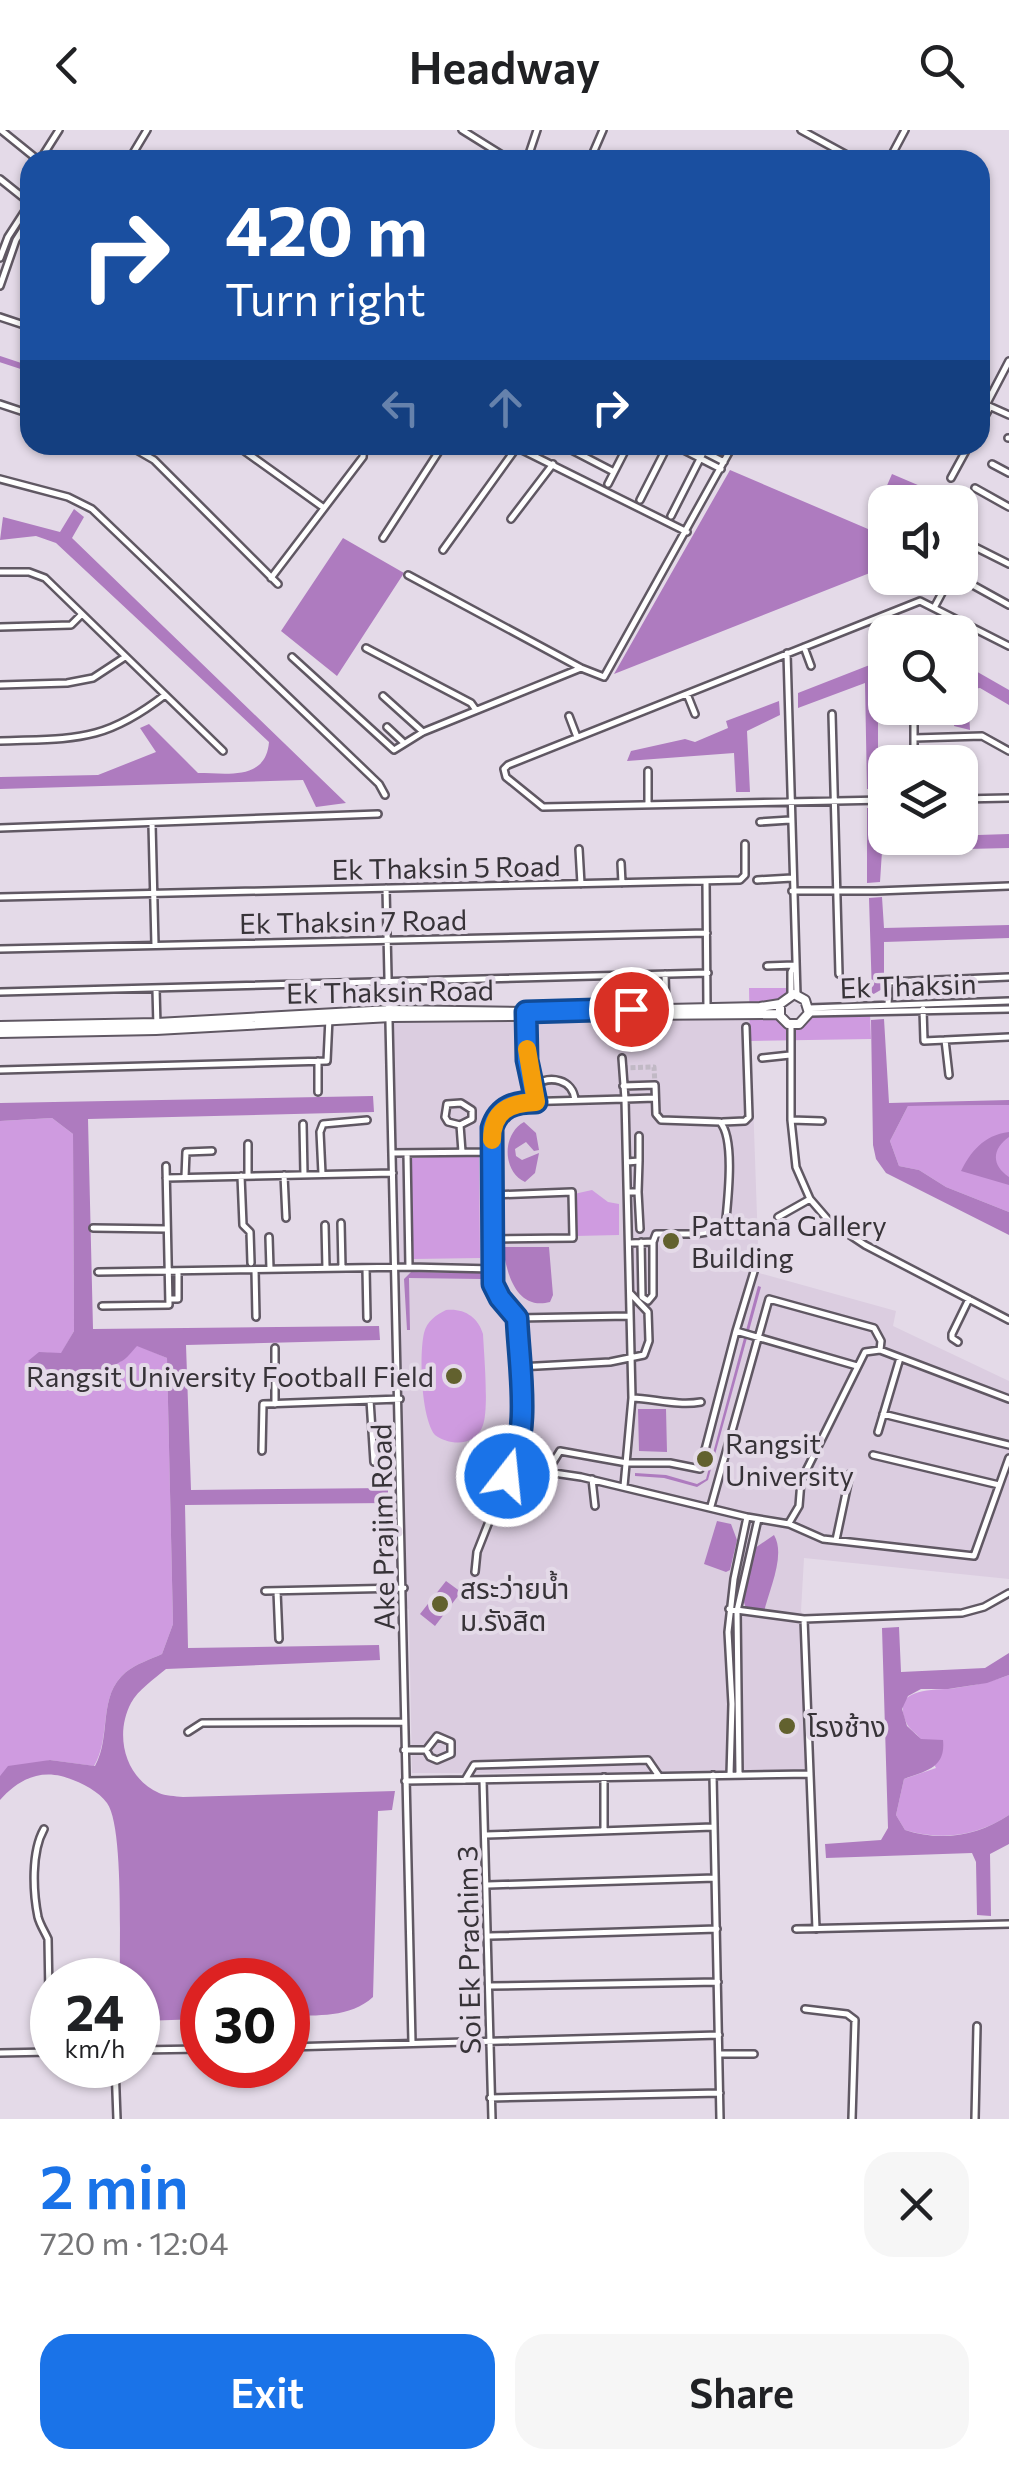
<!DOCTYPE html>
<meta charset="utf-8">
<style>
body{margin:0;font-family:Commissioner,"Noto Sans Thai",sans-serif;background:#f6f6f6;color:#202124;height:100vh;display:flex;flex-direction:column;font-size:38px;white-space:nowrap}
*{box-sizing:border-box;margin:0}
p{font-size:32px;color:#757577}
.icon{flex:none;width:55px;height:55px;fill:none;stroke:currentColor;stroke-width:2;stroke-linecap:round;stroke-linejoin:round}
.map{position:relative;height:1989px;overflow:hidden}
.panel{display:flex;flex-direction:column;background:#fff;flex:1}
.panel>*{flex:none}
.top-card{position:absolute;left:20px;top:20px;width:970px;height:305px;border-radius:30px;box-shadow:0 2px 8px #0004;background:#1a4fa0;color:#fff;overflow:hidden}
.fabs{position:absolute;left:868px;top:355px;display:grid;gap:20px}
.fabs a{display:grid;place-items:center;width:110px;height:110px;border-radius:20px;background:#fff;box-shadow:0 2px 8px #0004;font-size:50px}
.speed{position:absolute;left:30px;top:1828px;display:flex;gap:20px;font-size:50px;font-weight:700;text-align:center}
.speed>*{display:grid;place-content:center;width:130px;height:130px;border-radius:50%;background:#fff;box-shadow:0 2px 8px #0004;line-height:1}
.speed small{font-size:25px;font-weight:400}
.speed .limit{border:15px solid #d22;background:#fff;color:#111}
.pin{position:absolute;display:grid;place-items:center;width:85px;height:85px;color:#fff;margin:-42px;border:5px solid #fff;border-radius:50%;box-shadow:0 2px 10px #0007}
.me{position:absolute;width:110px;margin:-55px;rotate:16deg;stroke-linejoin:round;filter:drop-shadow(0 0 8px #0008)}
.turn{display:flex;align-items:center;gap:35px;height:210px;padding:0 40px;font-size:45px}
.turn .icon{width:130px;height:130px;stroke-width:2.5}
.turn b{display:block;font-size:70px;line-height:85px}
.lanes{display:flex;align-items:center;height:95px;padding:0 40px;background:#0003;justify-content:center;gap:50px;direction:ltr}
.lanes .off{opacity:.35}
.round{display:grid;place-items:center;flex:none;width:105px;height:105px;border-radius:30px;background:#f6f6f6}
.overview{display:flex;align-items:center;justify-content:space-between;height:170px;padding:0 40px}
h1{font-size:60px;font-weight:600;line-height:75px;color:#1a73e8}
.primary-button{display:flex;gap:20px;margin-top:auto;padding:20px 40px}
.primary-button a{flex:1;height:115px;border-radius:30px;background:#1a73e8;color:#fff;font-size:40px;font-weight:600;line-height:115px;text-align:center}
.primary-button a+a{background:#f6f6f6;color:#202124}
header{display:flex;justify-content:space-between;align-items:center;height:130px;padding:0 40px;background:#fff;font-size:45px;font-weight:600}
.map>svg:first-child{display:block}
.built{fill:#dbcde0}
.green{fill:#cf9be0}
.water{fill:#ae7bbf}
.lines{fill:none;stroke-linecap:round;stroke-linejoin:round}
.canal{stroke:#ae7bbf;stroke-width:6}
.street-tunnel{stroke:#c1b9c5;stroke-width:5;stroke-dasharray:5 2.5;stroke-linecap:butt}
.street-casing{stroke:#605863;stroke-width:10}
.secondary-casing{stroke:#605863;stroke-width:12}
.street{stroke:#fff;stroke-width:5}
.secondary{stroke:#fff;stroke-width:8}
.route-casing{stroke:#114b97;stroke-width:25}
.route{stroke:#1a73e8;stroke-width:18}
.slow{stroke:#f59e0b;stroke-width:18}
.poi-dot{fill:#62612e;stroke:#e4dae8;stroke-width:4}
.labels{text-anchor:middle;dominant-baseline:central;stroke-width:8;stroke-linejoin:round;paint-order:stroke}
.street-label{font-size:28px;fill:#373338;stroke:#e4dae8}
.poi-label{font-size:28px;fill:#373338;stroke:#e4dae8;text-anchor:start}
</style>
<header><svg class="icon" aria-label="back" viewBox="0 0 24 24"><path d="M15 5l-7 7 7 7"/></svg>Headway<svg class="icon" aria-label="search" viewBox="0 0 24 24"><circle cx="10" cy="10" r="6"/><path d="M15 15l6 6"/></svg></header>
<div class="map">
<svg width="1009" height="1989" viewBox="0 0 1009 1989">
<rect width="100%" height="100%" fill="#e4dae8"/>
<path class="built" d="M 491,882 L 750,885 L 759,1143 L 896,1181 L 893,1196 L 1009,1251 L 1009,1449 L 804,1428 L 801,1481 L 808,1498 L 813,1644 L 412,1643 L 409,1480 L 405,1476 L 404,1458 L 393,893 Z"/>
<path class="green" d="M 749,858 L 794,858 L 779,886 L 798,900 L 815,885 L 870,883 L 871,909 L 750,911 Z
M 1009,975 L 1009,1082 L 946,1057 L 919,1040 L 899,1036 L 890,1011 L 908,976 Z
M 52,988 L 73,1004 L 74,1201 L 61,1224 L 39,1222 L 120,1232 L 137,1215 L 167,1228 L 173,1494 L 162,1524 C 151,1529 136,1534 126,1542 C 97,1566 112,1607 94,1636 L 50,1630 L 0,1646 L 0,991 Z
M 479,1025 L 480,1128 L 413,1129 L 411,1028 Z
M 592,1060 L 608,1072 L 619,1074 L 619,1105 L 575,1106 L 574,1064 Z
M 446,1180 C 464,1178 478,1187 483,1204 C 484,1223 489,1279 483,1295 C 476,1317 450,1316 435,1305 C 421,1288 419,1225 424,1203 C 427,1191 436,1185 446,1180 Z
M 1009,1545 L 1009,1685 C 978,1706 941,1711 905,1700 L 896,1685 L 904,1649 L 936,1638 C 931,1629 927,1618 921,1610 C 917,1603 909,1600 906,1592 C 890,1556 935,1561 956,1558 C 975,1555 991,1552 1009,1545 Z"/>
<path class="water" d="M 730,340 L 868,399 L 892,344 L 946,367 L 944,372 L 885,372 L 885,437 L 614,544 Z
M 74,379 L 84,387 L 72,408 L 346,673 L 316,677 L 303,650 L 0,659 L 0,647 L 98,645 L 156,622 L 140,598 L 149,594 L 198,643 C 227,643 266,651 269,612 L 56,413 L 36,406 L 0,410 L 3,387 L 60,402 Z
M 343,408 L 404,443 L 337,546 L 281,501 Z
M 885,529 L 885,546 L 878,547 L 878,659 L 867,659 L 865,553 L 798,578 L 798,563 Z
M 960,532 L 1009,560 L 1009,575 L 980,558 L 973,559 L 968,565 L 970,600 L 954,596 L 957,578 L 960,578 Z
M 779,571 L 780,585 L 747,601 L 750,662 L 736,662 L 734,623 L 627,631 L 631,621 L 685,609 L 695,612 L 728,598 L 726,591 Z
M 867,678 L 880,678 L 880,706 L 885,708 L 1009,704 L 1009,718 L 882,721 L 880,752 L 867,753 Z
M 882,767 L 884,798 L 1009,795 L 1009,808 L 884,812 L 884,858 L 872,865 L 869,768 Z
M 884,889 L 889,973 L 1009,970 L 1009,975 L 908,976 L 890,1011 L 899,1036 L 919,1040 L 946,1057 L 1009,1082 L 1009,1105 L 886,1043 L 876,1029 L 873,1015 L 871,890 Z
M 373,966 L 374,982 L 88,989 L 93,1199 L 379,1196 L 380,1210 L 186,1215 L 191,1360 L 388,1358 L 388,1373 L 185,1375 L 188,1518 L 379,1515 L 380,1530 L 166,1539 C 154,1549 138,1560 131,1573 C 114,1605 125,1648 159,1663 C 165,1666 175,1666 183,1667 L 395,1661 L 392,1680 L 378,1681 L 373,1867 C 350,1888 317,1885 288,1886 L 288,1850 L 202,1850 L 202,1889 L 141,1891 L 138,1899 L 138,1850 L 120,1850 C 119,1816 124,1696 107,1673 C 98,1660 76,1650 61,1646 C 36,1640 16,1652 0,1670 L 0,1646 L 8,1636 L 50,1630 L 95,1636 C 112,1606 97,1566 126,1542 C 136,1534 151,1529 162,1524 L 173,1494 L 167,1228 L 137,1216 C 132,1221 127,1229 120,1232 C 96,1248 51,1245 28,1231 L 39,1222 L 61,1223 L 74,1201 L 73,1004 L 52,988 L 0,991 L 0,973 Z
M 524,992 L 536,1003 L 539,1020 L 534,1021 L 526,1012 L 515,1019 L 516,1026 L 522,1030 L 539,1023 L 535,1043 L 525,1052 C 502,1041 502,1004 524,992 Z
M 1009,1002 L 1009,1007 C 992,1019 991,1035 1009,1047 L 1009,1055 L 961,1041 C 970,1023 983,1005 1009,1002 Z
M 503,1117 L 549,1117 L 553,1165 L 550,1172 C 516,1181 506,1142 503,1117 Z
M 411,1142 L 482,1143 L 489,1155 L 481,1149 L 409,1148 L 410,1200 L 407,1200 L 404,1149 Z
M 758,1156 L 761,1157 L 708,1350 L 697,1357 L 664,1348 L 635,1346 L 635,1343 L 666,1345 L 697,1354 L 706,1349 Z
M 638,1279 L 666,1279 L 667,1322 L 639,1321 Z
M 717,1391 L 731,1394 L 737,1410 L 730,1440 L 726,1442 L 704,1434 Z
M 774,1405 C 786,1425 769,1460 764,1482 L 746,1478 L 743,1470 L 755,1418 Z
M 446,1451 L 461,1462 L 435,1496 L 420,1484 Z
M 899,1497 L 901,1542 L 985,1538 L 1009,1523 L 1009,1545 L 987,1553 L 948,1559 L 921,1559 L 908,1566 L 902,1579 L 907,1596 L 921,1609 L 943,1610 C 946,1638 926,1641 904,1649 L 896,1685 L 905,1700 C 941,1712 978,1706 1009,1685 L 1009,1714 L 990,1724 L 991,1786 L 977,1785 L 976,1732 L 972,1723 L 826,1728 L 825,1714 L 881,1710 L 888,1698 L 882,1498 Z"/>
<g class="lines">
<path class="canal" d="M 0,229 L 30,239"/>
<path class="street-tunnel" d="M 623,938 L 654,937 L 655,955"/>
<g class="street-casing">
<path id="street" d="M 1,0 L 38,30
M 462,0 L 510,30
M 801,0 L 856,30
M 40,30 L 59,0
M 129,30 L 147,0
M 527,30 L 537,0
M 590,30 L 603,0
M 641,30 L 643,27
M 889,30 L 905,0
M 0,49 L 30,73
M 0,128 L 8,107 L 30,73
M 0,156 L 16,110 L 30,88
M 0,187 L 30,197
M 26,195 L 30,181
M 980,272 L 1009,285
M 0,274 L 30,284
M 986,275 L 1009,231
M 980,295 L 990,277
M 1008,308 L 1009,308
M 128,315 L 154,330 L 278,454
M 236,315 L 324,378
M 512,315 L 687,402
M 562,315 L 614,342
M 674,315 L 721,339
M 691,315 L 724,332
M 783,315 L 794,319
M 582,325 L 586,315
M 992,334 L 1009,343
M 951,348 L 969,315
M 0,349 L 68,367 L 92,379 L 379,654 L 385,665
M 608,354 L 628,315
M 975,358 L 1009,377
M 640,370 L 668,315
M 671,386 L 707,315
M 511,389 L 553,334
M 960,404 L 969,414 L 1009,434
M 383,408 L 443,315
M 443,420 L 517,317
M 960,428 L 969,414
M 0,442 L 29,442 L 45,448 L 223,621
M 408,445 L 581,538 L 604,547 L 733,315
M 271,448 L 363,327 L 364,315
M 960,448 L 1009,475
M 935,476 L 950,448
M 0,497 L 71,495 L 82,484
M 804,517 L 811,536
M 366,518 L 471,573 L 476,580
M 787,523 L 797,865
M 292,527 L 394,620 L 423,602 L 581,538
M 0,555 L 67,553 L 93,548 L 125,527
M 687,564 L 695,584
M 383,566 L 423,602
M 914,581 L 914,632
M 832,584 L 839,844
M 569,586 L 577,607
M 387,597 L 403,612
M 914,608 L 982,606 L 1009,621
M 0,611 C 75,608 103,613 165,565
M 960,669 L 1009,668
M 885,670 L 543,677 L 506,647 L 504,639 L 508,635 L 920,471 L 1009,516
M 648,675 L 648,641
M 760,692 L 790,690
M 152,694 L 155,815
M 0,698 L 378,684
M 579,719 L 581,754
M 621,733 L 622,753
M 757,750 L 792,748
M 706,751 L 707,878
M 386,758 L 412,1913
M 792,761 L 876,761 L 1009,756
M 0,767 L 740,750 L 745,745 L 745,714
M 0,819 L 707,803
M 767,836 L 794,835
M 665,844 L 666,878
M 156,859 L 157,896
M 0,862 L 708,843
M 791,865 L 791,842 L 794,836
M 888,875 L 889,852 L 1009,847
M 809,878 L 1009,871
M 923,879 L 924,911 L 1009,907
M 809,883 L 1009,879
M 526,886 L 527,930 L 536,971
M 791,895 L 791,990 L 796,1037 L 810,1069 L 829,1091 L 865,1115 L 1009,1190
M 945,910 L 949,945
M 622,928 L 625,969 L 655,968
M 762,928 L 790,925
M 318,931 L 318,962
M 0,940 L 327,931 L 329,888
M 535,955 C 550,945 573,949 575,970
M 623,956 L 655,955 L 656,984 L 661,990 L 720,992 C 736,1009 727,1076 725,1099 L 695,1104 L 656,1104 L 653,1112 L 630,1113
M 791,990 L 822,991
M 723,992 L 745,991 L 749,987 L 746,897
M 303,994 L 304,1045
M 460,995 L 472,989 L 472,980 L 461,973 L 447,974 L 445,987 L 448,992 L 460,995 L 462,1022
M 248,1014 L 248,1046
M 392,1023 L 492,1022
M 407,1023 L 409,1137
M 627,1032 L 639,1031 L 639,1006
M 322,1044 L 320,1002 L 323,994 L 367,990
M 284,1045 L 286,1088
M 241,1046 L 243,1095 L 250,1102 L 251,1133
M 185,1047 L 186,1022 L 212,1021
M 166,1048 L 393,1043
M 628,1062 L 638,1062 L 640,1099
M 638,1062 L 639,1031
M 492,1065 L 572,1062 L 573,1108 L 493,1109
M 778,1087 L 810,1069
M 341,1093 L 342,1138
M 325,1095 L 326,1138
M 93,1098 L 167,1099
M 269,1107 L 270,1139
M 641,1112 L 642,1167 L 648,1171 L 653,1165 L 653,1112
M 756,1135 L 736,1201 L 857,1236
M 366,1138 L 367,1188
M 255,1140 L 256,1187
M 98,1142 L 409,1137 L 493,1139
M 169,1169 L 178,1169 L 178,1141
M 102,1176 L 169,1175 L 166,1036
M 517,1188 L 629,1186
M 958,1212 L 952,1208 L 952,1204 L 969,1169
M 275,1218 L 275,1274
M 519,1237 L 610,1232 L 644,1225 L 649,1211 L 648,1182 L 630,1163
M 632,1268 C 655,1269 678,1276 701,1272
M 370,1270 L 374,1332
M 883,1284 L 1009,1315
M 878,1302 L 900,1228
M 262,1321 L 263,1274 L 400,1269
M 873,1325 L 999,1355
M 518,1329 L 547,1342 L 581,1347 L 747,1387 L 789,1394 L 823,1409 L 974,1426 L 1009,1328
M 547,1342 L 560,1321 L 627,1333 L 670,1333 L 700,1339 L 736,1201
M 592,1349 L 595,1376
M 711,1376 L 769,1169 L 874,1198 L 881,1211 L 880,1220
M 789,1393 L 799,1376 L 801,1351 L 865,1222 L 880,1220 L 1009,1269
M 836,1410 L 850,1344
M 475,1442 L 477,1422 L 507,1346 L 518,1329 L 521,1308 L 517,1188 C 510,1177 497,1170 494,1157 C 490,1140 488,1004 494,991 C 499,981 508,975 518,972 L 625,969 L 632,1268 L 624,1356
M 265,1461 L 404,1458
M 277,1461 L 279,1509
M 729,1479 L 804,1489 L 962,1483 L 984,1477 L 1009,1463
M 804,1489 L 816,1799
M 188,1602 L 202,1593 L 404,1592
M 404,1620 L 426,1620 L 430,1627 L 437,1630 L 451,1624 L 451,1612 L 437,1606 L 426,1620
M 739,1643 L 737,1481 L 758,1389
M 713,1645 L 720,1989
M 730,1645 L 732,1574 L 728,1502 L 734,1449 L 747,1387
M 465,1650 L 474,1635 L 648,1630 L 659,1646
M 483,1650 L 492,1989
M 405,1651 L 810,1644
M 44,1699 C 31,1722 33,1762 38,1787 C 40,1795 45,1802 48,1809 L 50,1922
M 604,1701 L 604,1647
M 486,1705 L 713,1697
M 488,1755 L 715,1748
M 796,1799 L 1009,1794
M 490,1806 L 717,1799
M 490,1856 L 718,1852
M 805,1879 L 847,1884 L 855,1890 L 852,1989
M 288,1917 L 719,1905
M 138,1920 L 202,1919
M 0,1923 L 50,1922
M 720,1924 L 754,1924
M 115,1935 L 117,1989
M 490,1968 L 720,1963
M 975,1989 L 977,1896"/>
</g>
<g class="secondary-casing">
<path id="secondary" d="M 0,896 L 157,893 L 391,880 L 526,882 L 760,877 L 780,874 L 794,864 L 805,870 L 809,883 L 799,894 L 788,894 L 780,886 L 780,874
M 0,903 L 156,900 L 391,887 L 779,884"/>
</g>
<use href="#street" class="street"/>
<use href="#secondary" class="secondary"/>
</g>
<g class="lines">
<g class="route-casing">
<path id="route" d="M 507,1346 C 532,1305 519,1236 517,1188 L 500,1168 L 493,1154 L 492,998 C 499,976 515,972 536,972 L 527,930 L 526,882 L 631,879"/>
</g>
<use href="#route" class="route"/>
<path class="slow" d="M 492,1010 C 492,981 509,973 536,972 L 527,919"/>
</g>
<g class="poi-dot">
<circle cx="671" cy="1111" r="10"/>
<circle cx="454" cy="1246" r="10"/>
<circle cx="705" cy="1329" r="10"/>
<circle cx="440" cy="1474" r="10"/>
<circle cx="787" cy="1596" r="10"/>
</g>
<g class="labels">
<g class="street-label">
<text transform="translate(446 737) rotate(-1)">Ek Thaksin 5 Road</text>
<text transform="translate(353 791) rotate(-1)">Ek Thaksin 7 Road</text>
<text transform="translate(908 855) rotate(-2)">Ek Thaksin</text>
<text transform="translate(390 861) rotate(-1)">Ek Thaksin Road</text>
<text transform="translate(382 1397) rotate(-91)">Ake Prajim Road</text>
<text transform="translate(468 1820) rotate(-91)">Soi Ek Prachim 3</text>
</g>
<g class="poi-label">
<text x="691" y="1095">Pattana Gallery<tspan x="691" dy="32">Building</tspan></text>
<text x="434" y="1246" text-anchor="end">Rangsit University Football Field</text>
<text x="725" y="1313">Rangsit<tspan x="725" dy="32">University</tspan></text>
<text x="460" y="1458">สระว่ายน้ำ<tspan x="460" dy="32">ม.รังสิต</tspan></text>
<text x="807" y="1596">โรงช้าง</text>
</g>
</g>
</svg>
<div class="fabs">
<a><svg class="icon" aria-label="sound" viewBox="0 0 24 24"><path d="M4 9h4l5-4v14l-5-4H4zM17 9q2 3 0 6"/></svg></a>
<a><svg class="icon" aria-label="search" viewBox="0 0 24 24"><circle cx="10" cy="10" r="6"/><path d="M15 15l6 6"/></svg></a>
<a><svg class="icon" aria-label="layers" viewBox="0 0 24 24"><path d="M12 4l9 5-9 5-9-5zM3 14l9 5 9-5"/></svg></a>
</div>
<div class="speed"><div>24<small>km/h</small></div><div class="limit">30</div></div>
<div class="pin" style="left:631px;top:879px;background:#d93025"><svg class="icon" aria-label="arrive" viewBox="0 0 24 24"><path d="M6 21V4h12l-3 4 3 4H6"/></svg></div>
<svg class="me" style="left:507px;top:1346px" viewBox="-20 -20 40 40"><circle r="17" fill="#1a73e8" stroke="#fff" stroke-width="3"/><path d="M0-11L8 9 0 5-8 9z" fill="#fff"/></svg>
<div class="top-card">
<div class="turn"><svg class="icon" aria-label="right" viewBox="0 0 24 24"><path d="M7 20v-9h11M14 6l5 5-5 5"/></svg><div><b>420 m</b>Turn right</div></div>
<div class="lanes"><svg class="icon off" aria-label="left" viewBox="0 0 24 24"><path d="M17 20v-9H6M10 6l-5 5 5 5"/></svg><svg class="icon off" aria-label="ahead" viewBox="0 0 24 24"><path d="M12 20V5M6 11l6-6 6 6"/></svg><svg class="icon" aria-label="right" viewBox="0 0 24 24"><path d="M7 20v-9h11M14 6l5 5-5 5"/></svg></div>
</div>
</div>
<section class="panel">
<div class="overview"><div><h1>2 min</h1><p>720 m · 12:04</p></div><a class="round"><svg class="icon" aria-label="close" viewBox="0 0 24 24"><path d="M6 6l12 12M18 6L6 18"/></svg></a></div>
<div class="primary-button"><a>Exit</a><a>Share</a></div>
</section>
